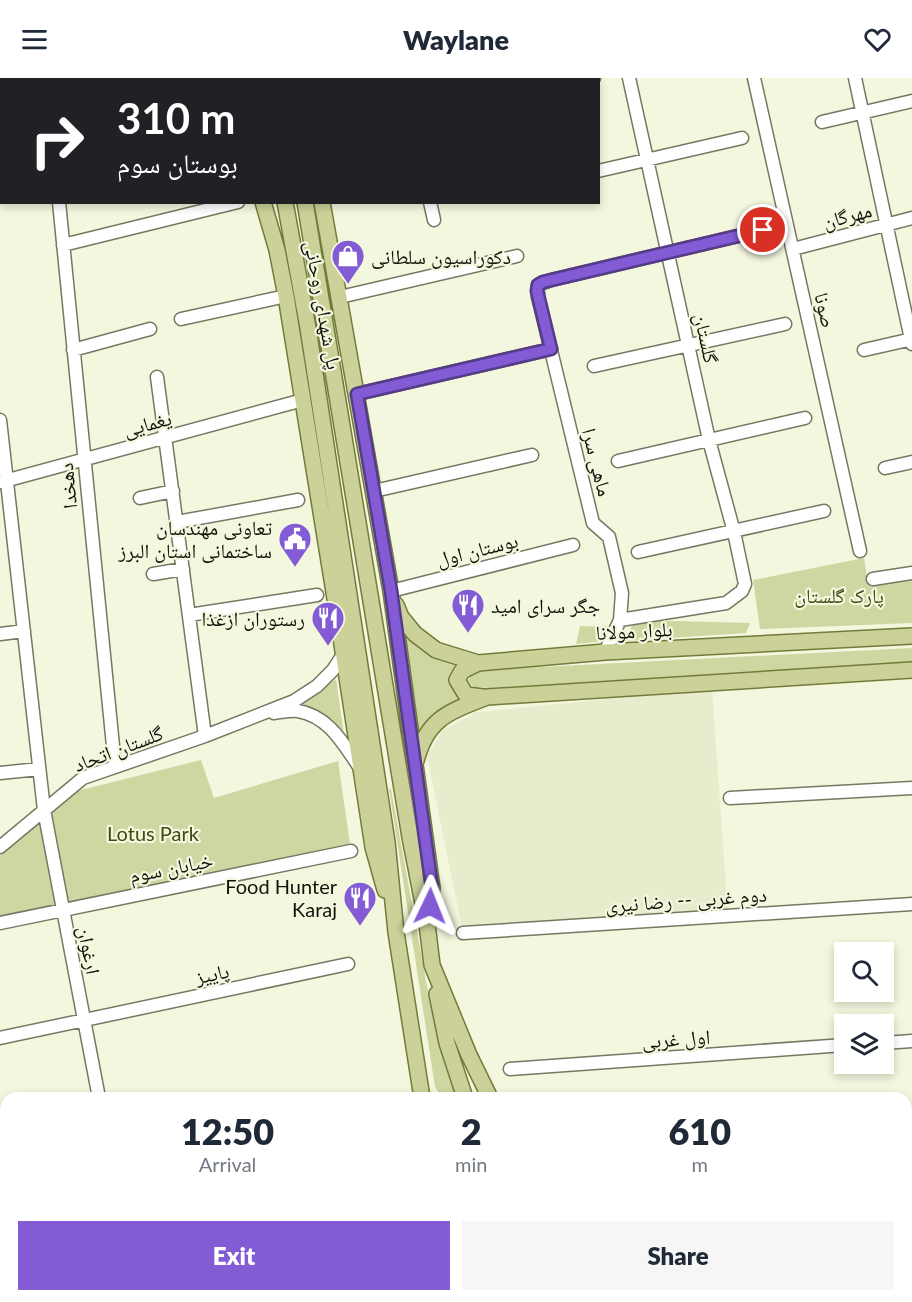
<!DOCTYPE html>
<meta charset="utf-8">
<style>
body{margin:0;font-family:Lato,"Noto Naskh Arabic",sans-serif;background:#f6f6f7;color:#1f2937;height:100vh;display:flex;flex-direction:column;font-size:22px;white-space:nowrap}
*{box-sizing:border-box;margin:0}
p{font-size:20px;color:#747a83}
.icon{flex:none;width:33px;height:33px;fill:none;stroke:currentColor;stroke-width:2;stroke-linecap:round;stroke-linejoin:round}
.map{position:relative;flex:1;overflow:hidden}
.side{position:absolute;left:0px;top:1014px;width:912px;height:210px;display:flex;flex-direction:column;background:#fff;border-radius:18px 18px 0 0;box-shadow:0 3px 9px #0003}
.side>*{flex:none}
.hud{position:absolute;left:0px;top:0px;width:600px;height:126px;box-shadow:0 3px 9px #0003;background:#202124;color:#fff;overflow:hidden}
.fabs{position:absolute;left:834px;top:864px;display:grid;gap:12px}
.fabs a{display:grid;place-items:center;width:60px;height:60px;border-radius:0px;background:#fff;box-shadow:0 3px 9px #0003;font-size:30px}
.pin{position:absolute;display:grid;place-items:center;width:51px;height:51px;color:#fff;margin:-26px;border:3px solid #fff;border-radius:50%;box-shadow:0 2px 6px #0007}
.me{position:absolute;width:66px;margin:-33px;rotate:2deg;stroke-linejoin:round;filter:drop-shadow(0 0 4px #0008)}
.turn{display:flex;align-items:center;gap:21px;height:126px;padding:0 18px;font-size:27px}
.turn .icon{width:78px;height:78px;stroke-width:2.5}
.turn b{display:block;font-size:42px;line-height:51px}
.eta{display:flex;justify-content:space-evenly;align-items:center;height:102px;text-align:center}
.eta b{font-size:36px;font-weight:800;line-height:42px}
.cta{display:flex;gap:12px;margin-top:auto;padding:12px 18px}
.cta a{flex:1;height:69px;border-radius:0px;background:#835bd5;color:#fff;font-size:24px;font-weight:800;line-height:69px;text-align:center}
.cta a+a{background:#f6f6f7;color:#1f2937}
header{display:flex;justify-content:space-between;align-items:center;height:78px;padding:0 18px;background:#fff;font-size:27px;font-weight:800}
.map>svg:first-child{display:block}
.built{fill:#e7edcc}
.green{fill:#ced6a1}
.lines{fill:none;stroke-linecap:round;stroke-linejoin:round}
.minor-casing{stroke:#757862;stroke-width:15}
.major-casing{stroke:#747b3a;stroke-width:18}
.minor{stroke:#fff;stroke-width:12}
.major{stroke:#cbd198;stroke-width:15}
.route-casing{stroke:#553b8a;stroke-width:15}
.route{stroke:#835bd5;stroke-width:10}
.labels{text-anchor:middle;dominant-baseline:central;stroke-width:4.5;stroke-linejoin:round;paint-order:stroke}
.street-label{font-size:20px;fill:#12140b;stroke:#f3f7de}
.poi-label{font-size:20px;fill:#12140b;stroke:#f3f7de;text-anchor:end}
.park-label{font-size:20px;fill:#42480f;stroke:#f3f7de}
</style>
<header><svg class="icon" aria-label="menu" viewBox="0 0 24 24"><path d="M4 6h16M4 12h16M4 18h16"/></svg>Waylane<svg class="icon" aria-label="heart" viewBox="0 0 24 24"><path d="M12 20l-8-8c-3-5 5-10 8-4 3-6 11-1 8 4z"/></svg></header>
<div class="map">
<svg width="912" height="1224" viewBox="0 0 912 1224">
<rect width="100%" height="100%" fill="#f3f7de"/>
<path class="built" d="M 712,611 L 728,838 L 463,855 L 427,678 L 442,653 L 477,634 Z"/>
<path class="green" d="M 864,480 L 868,506 L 912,501 L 912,545 L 760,551 L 753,502 Z
M 635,542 L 750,545 L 746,555 L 624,563 Z
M 580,548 L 613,549 L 604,563 L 576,566 Z
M 399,550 L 430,577 L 459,588 C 450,604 449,606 460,623 L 432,637 L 415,658 Z
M 912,570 L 912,586 L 490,610 L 473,609 L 468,602 L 473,594 L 502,591 Z
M 336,601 L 344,656 L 341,656 C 328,636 323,633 299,628 Z
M 201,682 L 214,720 L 338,683 L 351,773 L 0,849 L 0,777 L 73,714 Z
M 389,711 L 391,711 L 426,903 L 436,949 L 455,1008 L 454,1016 L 449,1020 L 442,1020 L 435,1009 Z
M 906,1172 L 912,1172 L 912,1224 L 607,1224 L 604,1219 L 906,1218 Z"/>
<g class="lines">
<g class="minor-casing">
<path id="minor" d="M 754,0 L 860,473
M 855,0 L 912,266
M 588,2 L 594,0
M 822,44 L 912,23
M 598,93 L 742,60
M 59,124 L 115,688
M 430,124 L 434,142
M 63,167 L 238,124
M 793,171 L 912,140
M 340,219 L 517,178
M 181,241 L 286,218
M 73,272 L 150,251
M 864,272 L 912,261
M 594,288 L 785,246
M 157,299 L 205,658
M 357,316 L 551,271
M 0,342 L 44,732 L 99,1020
M 618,383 L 805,340
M 885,390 L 912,384
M 1,404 L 303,322
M 374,413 L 532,377
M 140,420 L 173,413
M 177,444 L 298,422
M 638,474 L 824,433
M 153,496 L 183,491
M 873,501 L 912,495
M 391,513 L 573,467
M 189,537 L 317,517
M 620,542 L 726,525 L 742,513 L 745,506 L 734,454 L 709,362 L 629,0
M 0,556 L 24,553
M 605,574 L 620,542 L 622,515 L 609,459 L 593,445 L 538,219 L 538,207 L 551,202 L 763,152
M 274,635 C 282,634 291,632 298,633 C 329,638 344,667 360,690
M 0,695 L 39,691
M 730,720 L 912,710
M 0,769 L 83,700 L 205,658 L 294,623 L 317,608 L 333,592 L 344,575
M 0,845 L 351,773
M 463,855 L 912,826
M 0,960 L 348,886
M 884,965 L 912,963
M 510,991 L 844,967
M 0,1102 L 6,1100"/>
</g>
<g class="major-casing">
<path id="major" d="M 244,0 L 245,2
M 32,2 L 36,0
M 116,2 L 123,0
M 210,2 L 217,0
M 299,2 L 300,0
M 0,13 L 2,12
M 0,32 L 2,31
M 0,53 L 2,53
M 263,124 L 277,172 L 286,218 L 334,514 L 373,769 L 385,812
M 285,124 L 308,250 L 387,764 L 396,854 L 422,1020
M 305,124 L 410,759 L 427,846 L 432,887 L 469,977 L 490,1020
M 322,124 L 391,513 L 432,810 L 429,834
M 396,527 L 401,539 L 415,556 L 436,572 L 478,585 L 605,574 L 912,558
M 478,585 L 462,593 L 457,602 L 466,617 L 483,619
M 416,683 C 427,640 449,634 487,619 L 912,592
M 437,916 L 447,965 L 465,1020
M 906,1130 L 912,1130
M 906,1146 L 912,1146
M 494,1218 L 506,1224
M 522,1218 L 527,1224
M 567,1218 L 570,1224
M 596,1218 L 600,1224
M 95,1224 L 130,1218
M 251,1224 L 281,1218
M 351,1224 L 383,1218
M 581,1224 L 583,1218"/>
</g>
<use href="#minor" class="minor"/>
<use href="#major" class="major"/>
</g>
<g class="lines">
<g class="route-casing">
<path id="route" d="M 430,828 L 432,810 L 391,513 L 357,316 L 551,271 L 537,213 L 538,207 L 543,204 L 763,152"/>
</g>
<use href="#route" class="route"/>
</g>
<defs>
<g id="shop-pin" transform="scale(1.725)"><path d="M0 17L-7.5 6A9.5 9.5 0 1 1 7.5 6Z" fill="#835bd5" stroke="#f3f7de"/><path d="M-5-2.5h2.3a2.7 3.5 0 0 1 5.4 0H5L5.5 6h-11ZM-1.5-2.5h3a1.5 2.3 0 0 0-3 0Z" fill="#fff"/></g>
<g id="civic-pin" transform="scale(1.725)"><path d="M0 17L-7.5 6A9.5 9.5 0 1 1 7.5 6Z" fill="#835bd5" stroke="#f3f7de"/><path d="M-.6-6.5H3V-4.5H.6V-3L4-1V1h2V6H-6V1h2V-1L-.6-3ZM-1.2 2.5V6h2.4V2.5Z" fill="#fff"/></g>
<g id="restaurant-pin" transform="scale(1.725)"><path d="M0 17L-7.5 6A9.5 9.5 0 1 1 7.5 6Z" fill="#835bd5" stroke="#f3f7de"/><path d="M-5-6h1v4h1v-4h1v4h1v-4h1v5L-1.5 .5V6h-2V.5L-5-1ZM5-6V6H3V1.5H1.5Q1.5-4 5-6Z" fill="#fff"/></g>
</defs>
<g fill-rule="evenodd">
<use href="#shop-pin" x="348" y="178"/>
<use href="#civic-pin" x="295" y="461"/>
<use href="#restaurant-pin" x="468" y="527"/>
<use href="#restaurant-pin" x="328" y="540"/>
<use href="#restaurant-pin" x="360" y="820"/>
</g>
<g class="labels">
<g class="street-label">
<text transform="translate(847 137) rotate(-15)">مهرگان</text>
<text transform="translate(324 227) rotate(80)">پل شهدای روحانی</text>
<text transform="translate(826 232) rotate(77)">صونا</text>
<text transform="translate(707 260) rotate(78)">گلستان</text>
<text transform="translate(147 345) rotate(-15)">یغمایی</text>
<text transform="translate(598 384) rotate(76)">ماهی سرا</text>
<text transform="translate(67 408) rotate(-96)">دهخدا</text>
<text transform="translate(477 471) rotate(-14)">بوستان اول</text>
<text transform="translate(634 552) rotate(-3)">بلوار مولانا</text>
<text transform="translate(118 670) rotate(-21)">گلستان اتحاد</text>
<text transform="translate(171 789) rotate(-11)">خیابان سوم</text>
<text transform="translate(686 821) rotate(-4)">دوم غربی -- رضا نیری</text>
<text transform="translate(90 872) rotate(79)">ارغوان</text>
<text transform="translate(212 895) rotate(-12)">پاییز</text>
<text transform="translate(676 960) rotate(-4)">اول غربی</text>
</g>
<g class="poi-label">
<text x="371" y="178" text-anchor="start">دکوراسیون سلطانی</text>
<text x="272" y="449">تعاونی مهندسان<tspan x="272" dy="23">ساختمانی استان البرز</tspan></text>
<text x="491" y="527" text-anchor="start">جگر سرای امید</text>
<text x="305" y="540">رستوران ازغذا</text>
<text x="337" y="808">Food Hunter<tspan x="337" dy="23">Karaj</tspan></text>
</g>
<g class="park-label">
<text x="839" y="517">پارک گلستان</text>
<text x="153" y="755">Lotus Park</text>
</g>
</g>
</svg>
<div class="fabs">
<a><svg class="icon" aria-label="search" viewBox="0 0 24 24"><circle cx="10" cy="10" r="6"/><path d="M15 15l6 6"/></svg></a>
<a><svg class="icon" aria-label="layers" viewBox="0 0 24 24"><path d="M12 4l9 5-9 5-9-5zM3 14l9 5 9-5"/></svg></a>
</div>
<div class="pin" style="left:763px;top:152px;background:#d93025"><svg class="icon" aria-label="arrive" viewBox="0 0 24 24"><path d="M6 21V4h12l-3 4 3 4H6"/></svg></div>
<svg class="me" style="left:430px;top:828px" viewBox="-20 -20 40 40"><path d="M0-17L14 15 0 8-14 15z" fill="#835bd5" stroke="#fff" stroke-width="4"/></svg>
<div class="hud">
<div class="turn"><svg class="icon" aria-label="right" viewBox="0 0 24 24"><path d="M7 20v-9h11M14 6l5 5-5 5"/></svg><div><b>310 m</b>بوستان سوم</div></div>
</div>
<section class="side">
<div class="eta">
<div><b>12:50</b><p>Arrival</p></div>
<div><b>2</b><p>min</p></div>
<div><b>610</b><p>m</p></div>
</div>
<div class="cta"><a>Exit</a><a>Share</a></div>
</section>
</div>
